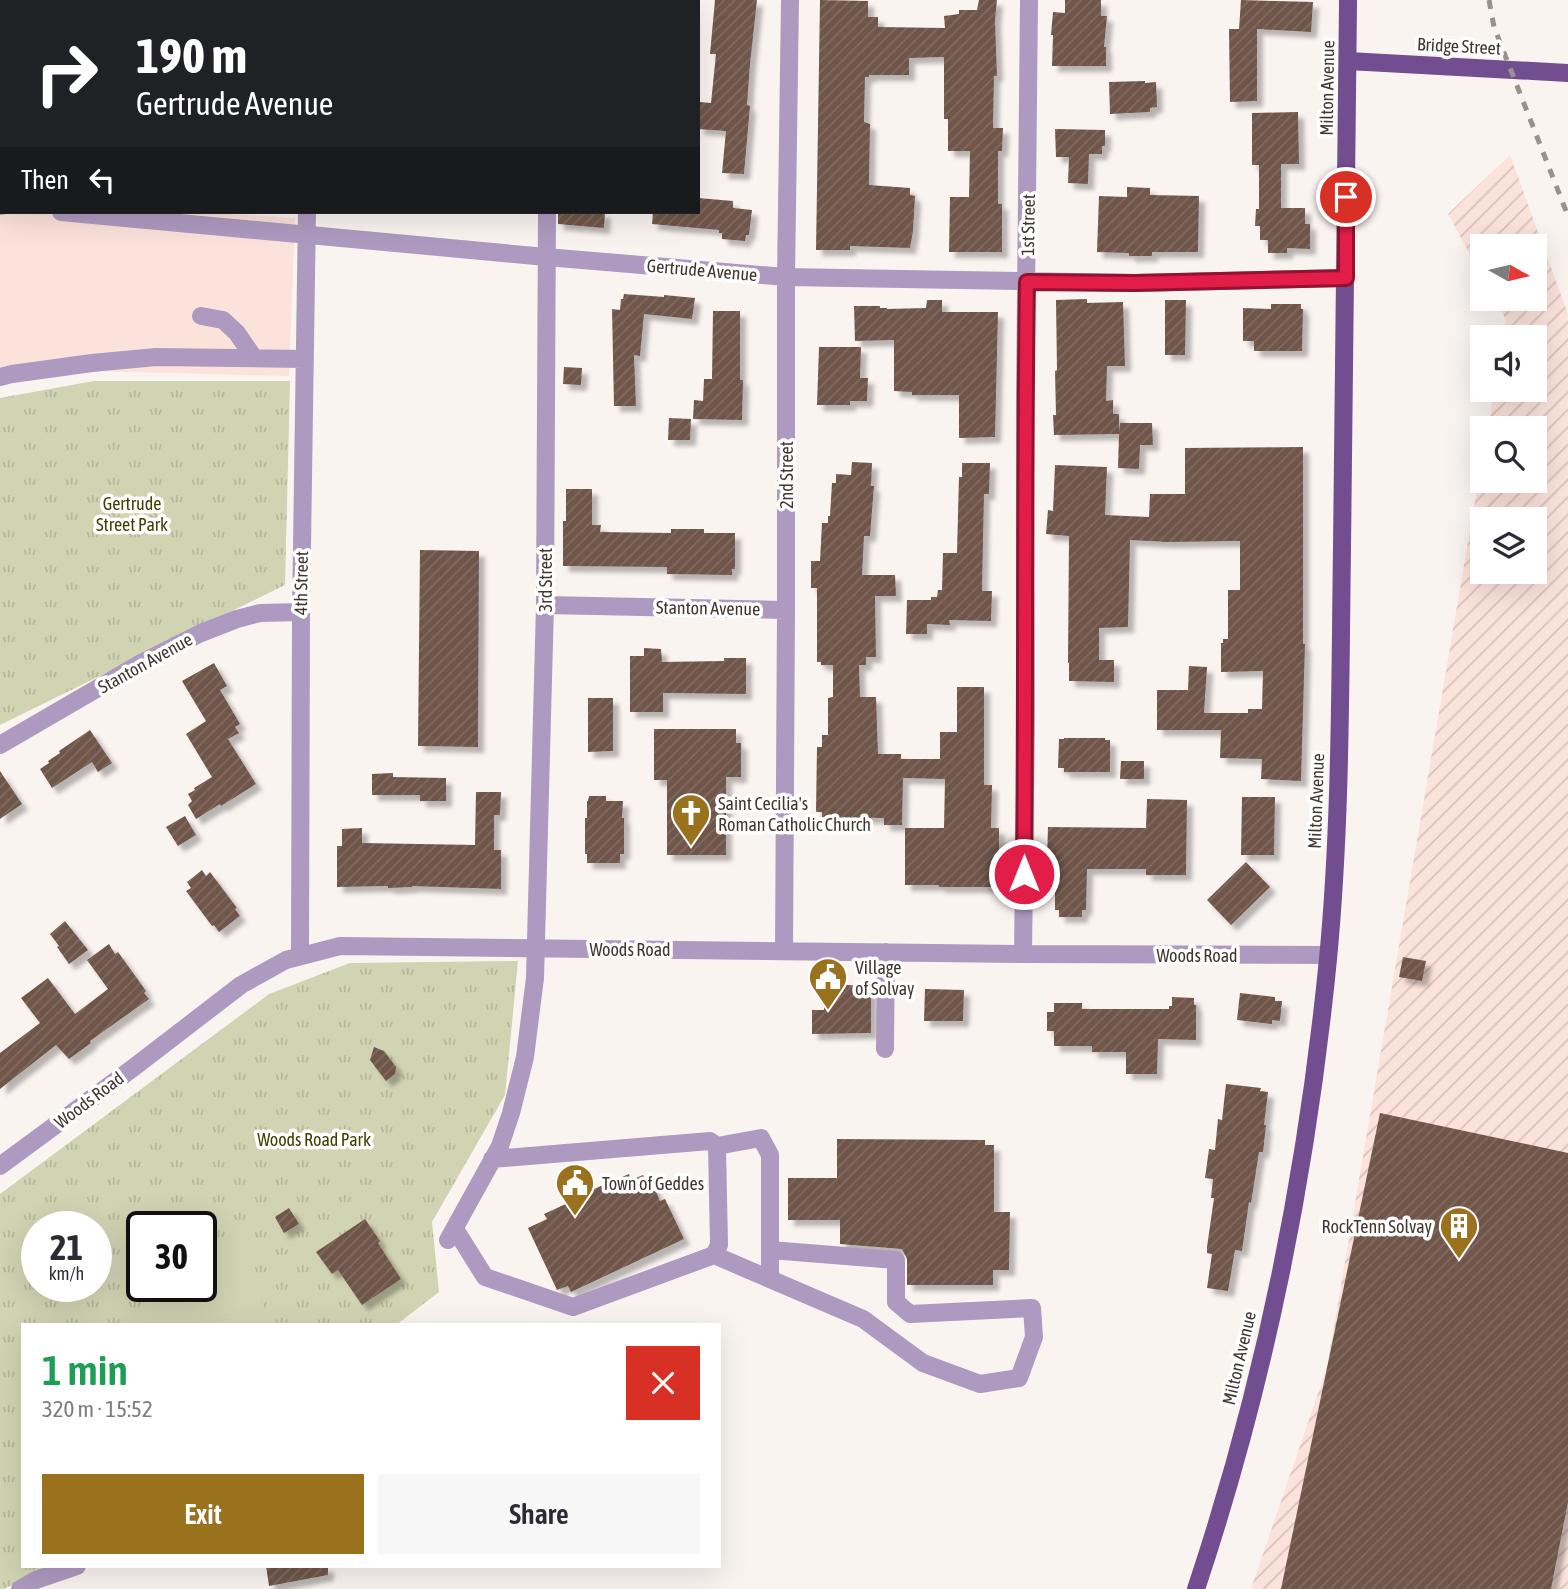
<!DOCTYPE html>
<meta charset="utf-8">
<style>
body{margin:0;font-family:"Asap Condensed",sans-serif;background:#f7f7f7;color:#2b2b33;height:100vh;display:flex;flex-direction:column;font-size:26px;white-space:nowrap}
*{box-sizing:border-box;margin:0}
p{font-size:23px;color:#7c7c81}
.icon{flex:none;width:38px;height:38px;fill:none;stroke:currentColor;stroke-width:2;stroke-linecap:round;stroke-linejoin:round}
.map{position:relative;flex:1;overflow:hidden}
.side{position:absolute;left:21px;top:1323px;width:700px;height:245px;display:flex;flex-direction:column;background:#fff;border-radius:0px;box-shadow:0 7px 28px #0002}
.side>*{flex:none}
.top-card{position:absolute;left:0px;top:0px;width:700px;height:214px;box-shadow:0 7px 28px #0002;background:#202124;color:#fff;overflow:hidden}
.needle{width:46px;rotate:98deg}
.fabs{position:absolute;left:1470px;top:234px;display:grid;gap:14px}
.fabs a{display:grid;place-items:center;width:77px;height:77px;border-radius:0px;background:#fff;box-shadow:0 7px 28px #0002;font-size:35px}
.speed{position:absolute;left:21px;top:1211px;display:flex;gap:14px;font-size:35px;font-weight:700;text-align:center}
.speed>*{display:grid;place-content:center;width:91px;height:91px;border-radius:50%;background:#fff;box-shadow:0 7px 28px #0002;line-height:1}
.speed small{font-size:18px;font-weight:400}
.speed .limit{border:4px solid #111;border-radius:10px;background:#fff;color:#111}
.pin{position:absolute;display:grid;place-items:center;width:60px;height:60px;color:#fff;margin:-30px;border:4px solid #fff;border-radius:50%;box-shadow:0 2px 7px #0007}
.me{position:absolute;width:77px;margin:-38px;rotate:0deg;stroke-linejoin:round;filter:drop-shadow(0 0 5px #0008)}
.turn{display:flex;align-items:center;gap:24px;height:147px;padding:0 21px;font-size:32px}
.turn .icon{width:91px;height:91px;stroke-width:2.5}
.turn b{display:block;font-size:49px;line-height:60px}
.then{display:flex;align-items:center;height:66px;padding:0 21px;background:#0003;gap:14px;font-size:26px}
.round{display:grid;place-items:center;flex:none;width:74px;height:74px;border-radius:0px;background:#f7f7f7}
.head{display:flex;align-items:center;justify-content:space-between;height:119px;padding:0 21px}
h1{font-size:42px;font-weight:600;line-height:52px;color:#1e9e55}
.button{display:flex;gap:14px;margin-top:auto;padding:14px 21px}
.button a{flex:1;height:80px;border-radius:0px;background:#9a721e;color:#fff;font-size:28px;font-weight:600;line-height:80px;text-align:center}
.button a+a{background:#f7f7f7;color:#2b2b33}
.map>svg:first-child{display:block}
.built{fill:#fbe2da}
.industrial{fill:url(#industrial-furrows);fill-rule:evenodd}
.park{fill:url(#park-tufts);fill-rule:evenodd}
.pitch{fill:#d1d4b3}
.building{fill:url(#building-hatch);filter:url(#shadow)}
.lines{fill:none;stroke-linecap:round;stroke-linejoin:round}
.minor{stroke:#ae9ac0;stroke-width:18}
.major{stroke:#724d8f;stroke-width:18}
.rail{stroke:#9a918d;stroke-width:5;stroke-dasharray:9 9;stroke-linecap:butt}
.route-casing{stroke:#92132f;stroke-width:18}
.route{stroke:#e11d48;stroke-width:12}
.labels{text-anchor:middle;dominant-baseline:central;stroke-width:7;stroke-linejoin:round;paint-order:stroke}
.street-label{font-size:18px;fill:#423631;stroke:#fff}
.park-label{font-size:18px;fill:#3f4100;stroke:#fff}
.poi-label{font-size:18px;fill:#423631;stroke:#fff;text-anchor:start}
</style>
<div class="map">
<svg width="1568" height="1589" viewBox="0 0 1568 1589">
<defs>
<pattern id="industrial-furrows" width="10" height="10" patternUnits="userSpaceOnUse" patternTransform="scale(1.75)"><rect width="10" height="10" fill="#fbe2da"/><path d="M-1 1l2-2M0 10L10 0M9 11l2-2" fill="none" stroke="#d8c2bc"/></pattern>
<pattern id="park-tufts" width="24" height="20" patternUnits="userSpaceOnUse" patternTransform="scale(1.75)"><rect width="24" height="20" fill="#d1d4b3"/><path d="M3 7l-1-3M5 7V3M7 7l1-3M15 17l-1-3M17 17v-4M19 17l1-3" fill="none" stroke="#b5b79a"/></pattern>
<pattern id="building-hatch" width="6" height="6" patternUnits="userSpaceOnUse" patternTransform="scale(1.75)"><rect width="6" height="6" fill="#6f554a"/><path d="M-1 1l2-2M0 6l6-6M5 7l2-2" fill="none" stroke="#806b62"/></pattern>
<filter id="shadow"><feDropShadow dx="6" dy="6" stdDeviation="2" flood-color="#0004"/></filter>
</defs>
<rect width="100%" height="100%" fill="#faf4f1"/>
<path class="built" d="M 0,0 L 196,0 L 196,2 L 2,2 L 2,212 L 200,212 L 295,218 L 289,376 L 95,371 L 0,382 Z"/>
<path class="industrial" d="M 1510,155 L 1568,314 L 1568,1589 L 1251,1589 L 1327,1367 L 1482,460 L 1482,481 L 1535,481 L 1535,429 L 1488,429 L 1494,390 L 1535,390 L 1535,338 L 1503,338 L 1506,320 L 1495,299 L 1535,299 L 1535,247 L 1482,247 L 1482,277 L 1448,214 ZM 1482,520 L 1535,520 L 1535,572 L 1482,572 Z"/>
<path class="park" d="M 94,381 L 290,381 L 285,585 L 0,725 L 0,398 Z
M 518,961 L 505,1095 L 432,1222 L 439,1292 L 396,1325 L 23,1325 L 23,1566 L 50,1566 L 4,1589 L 0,1589 L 0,1194 L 269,994 L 350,963 ZM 37,1227 L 96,1227 L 96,1286 L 37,1286 ZM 142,1227 L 201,1227 L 201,1286 L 142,1286 Z"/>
<path class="pitch" d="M 248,1233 L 266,1325 L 138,1325 L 143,1286 L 201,1286 L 201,1241 Z"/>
<path class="building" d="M 715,0 L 757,0 L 750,64 L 747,105 L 750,106 L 744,174 L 722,173 L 726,131 L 698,129 L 700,102 L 711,103 L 716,54 L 710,54 Z
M 820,0 L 868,1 L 868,17 L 878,17 L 878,27 L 945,28 L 944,16 L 959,14 L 959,10 L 977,10 L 979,0 L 997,0 L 995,20 L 997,76 L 994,76 L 993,128 L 1003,128 L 1002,151 L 998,151 L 998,204 L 1002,204 L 1002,252 L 949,252 L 950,197 L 969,197 L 970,151 L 948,151 L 948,119 L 944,119 L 944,57 L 909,58 L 909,75 L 869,75 L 869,77 L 865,77 L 864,122 L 870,124 L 869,185 L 910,188 L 910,195 L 915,196 L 913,231 L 910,248 L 850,246 L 850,250 L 816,250 Z
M 1065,0 L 1101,0 L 1101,16 L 1107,16 L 1104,47 L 1106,47 L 1106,66 L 1052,66 L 1053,35 L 1051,35 L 1053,12 L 1065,13 Z
M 1241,0 L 1313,2 L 1311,32 L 1257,29 L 1257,101 L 1230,102 L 1229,29 L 1239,29 Z
M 1145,81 L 1145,83 L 1156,82 L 1157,107 L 1150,108 L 1150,112 L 1110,114 L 1109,82 Z
M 1298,112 L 1299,164 L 1281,164 L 1281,208 L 1305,208 L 1305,224 L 1310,224 L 1310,249 L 1287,248 L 1287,253 L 1268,253 L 1268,240 L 1260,240 L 1260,226 L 1255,226 L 1256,209 L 1259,209 L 1259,165 L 1252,165 L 1252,113 Z
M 1055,129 L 1105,130 L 1105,146 L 1102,146 L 1102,154 L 1089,154 L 1088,184 L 1068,183 L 1069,157 L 1056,157 Z
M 1127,187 L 1150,188 L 1150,195 L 1199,196 L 1198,252 L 1152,252 L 1152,256 L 1129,256 L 1129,253 L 1097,252 L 1099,196 L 1127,197 Z
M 698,198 L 733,201 L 733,208 L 752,210 L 749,235 L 746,235 L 745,241 L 722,239 L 722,233 L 719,233 L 719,230 L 652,224 L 653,212 L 698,212 Z
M 558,212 L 605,212 L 604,228 L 558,224 Z
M 624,294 L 664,297 L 664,295 L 695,298 L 692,319 L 644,314 L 640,356 L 634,355 L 636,406 L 614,406 L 612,309 L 620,310 L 621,299 L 623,299 Z
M 1087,299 L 1087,303 L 1123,302 L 1125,366 L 1107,366 L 1106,401 L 1113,400 L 1113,414 L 1119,414 L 1119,432 L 1120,423 L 1152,423 L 1153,445 L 1140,445 L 1139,469 L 1118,468 L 1119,434 L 1054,435 L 1053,415 L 1056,415 L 1055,371 L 1057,370 L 1056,300 Z
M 927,300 L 942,300 L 942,312 L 998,312 L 995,437 L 959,438 L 959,395 L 912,395 L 912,392 L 894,391 L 894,340 L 855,341 L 854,306 L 880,306 L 880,308 L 887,308 L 887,309 L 926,308 Z
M 1165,300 L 1186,300 L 1185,355 L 1165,355 Z
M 1271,304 L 1301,304 L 1301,309 L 1303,309 L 1302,351 L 1254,351 L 1254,341 L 1243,341 L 1243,308 L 1271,309 Z
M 713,311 L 740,311 L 740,380 L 743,380 L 742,420 L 693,419 L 694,400 L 703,401 L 704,379 L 712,379 Z
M 819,347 L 861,347 L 860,378 L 868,378 L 867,401 L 850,401 L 850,405 L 817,405 Z
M 564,367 L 582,368 L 581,385 L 563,384 Z
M 669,418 L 691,419 L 690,440 L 668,440 Z
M 1303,447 L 1303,644 L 1305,644 L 1301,781 L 1261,779 L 1262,759 L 1220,758 L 1221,730 L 1157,730 L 1157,690 L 1188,690 L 1189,666 L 1207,667 L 1204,713 L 1248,713 L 1248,709 L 1262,709 L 1263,671 L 1221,672 L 1221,643 L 1223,643 L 1223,639 L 1228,639 L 1228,590 L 1240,590 L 1240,541 L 1167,542 L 1130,540 L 1128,627 L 1099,628 L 1099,660 L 1114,660 L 1114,682 L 1069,681 L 1069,663 L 1068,663 L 1069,536 L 1046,534 L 1048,510 L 1053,511 L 1055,465 L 1107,467 L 1105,515 L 1149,517 L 1150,494 L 1185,494 L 1185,448 Z
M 852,462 L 872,463 L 871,486 L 874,486 L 870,536 L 864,536 L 862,575 L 895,575 L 896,596 L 875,596 L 876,657 L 866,657 L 866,665 L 859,665 L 860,697 L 876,697 L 878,754 L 901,754 L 901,759 L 940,759 L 940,732 L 957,732 L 957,687 L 984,687 L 984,785 L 992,785 L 991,828 L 999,828 L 999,887 L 939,887 L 939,885 L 905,885 L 905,828 L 944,828 L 945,779 L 903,778 L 902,825 L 884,825 L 884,818 L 822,817 L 822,812 L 816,812 L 817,747 L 822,747 L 822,735 L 828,735 L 828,698 L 833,697 L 833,665 L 821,665 L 821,662 L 817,662 L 817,588 L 811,588 L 811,561 L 820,561 L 822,523 L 828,523 L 828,516 L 830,516 L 832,483 L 836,483 L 836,474 L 851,475 Z
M 962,463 L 990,463 L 989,494 L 984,494 L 982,591 L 992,591 L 991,621 L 949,620 L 950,625 L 927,624 L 927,634 L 906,634 L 907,600 L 931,600 L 931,597 L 937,597 L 938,590 L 942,590 L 943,553 L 957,553 L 959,477 L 962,477 Z
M 566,489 L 592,489 L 592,525 L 601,525 L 600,532 L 671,533 L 671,529 L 704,529 L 704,533 L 735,533 L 735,569 L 732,569 L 732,575 L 667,574 L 667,567 L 563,566 L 563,521 L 566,521 Z
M 420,550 L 479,551 L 478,747 L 418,746 Z
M 644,648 L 661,649 L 662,662 L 724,661 L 724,658 L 746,658 L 746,694 L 663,693 L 663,712 L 630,712 L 630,656 L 644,656 Z
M 214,663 L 227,686 L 220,690 L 240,724 L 235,727 L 239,733 L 228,739 L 256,784 L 221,806 L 220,804 L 196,819 L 188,805 L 192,801 L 188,794 L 195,790 L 194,788 L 212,777 L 186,734 L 206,721 L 182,681 Z
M 588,698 L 613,698 L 613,751 L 588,752 Z
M 654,729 L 736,729 L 736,743 L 741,743 L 741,777 L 726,777 L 726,855 L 667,855 L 667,780 L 654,780 Z
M 90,730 L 112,763 L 98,772 L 92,762 L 52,788 L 40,769 L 49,763 L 48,761 L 60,753 L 59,751 Z
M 1064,738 L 1105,738 L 1105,740 L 1110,740 L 1110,772 L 1064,772 L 1064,768 L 1058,768 L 1059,739 L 1064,739 Z
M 1121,761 L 1144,761 L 1144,779 L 1120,779 Z
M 0,771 L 22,804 L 0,819 Z
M 393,773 L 393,777 L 446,778 L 446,801 L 420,801 L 420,795 L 372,795 L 372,774 Z
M 476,792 L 501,792 L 500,815 L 494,815 L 494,850 L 501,850 L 501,889 L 412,886 L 412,887 L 388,888 L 388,886 L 337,887 L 337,846 L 342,846 L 342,829 L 362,828 L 362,843 L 475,845 Z
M 589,796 L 606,796 L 606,801 L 623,801 L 622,818 L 624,818 L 624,854 L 620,854 L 620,863 L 587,863 L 587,854 L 585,854 L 585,818 L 587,818 L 587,801 L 588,801 Z
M 1242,797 L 1275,797 L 1274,855 L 1241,855 Z
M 1147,799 L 1187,800 L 1186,875 L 1146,875 L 1146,869 L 1087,869 L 1086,910 L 1082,910 L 1082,917 L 1059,917 L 1059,910 L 1055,910 L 1055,857 L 1047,857 L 1048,827 L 1146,828 Z
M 185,816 L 196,835 L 178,846 L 166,827 Z
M 1246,862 L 1270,887 L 1231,925 L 1207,900 Z
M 202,870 L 206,876 L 210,872 L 237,908 L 235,909 L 240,916 L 219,932 L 214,925 L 212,926 L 186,891 L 191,888 L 187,882 Z
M 65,921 L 88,950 L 69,964 L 57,947 L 59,946 L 50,934 Z
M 109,944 L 115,954 L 118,952 L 146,991 L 144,993 L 149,999 L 90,1041 L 91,1043 L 69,1059 L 56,1045 L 0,1089 L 0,1053 L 40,1023 L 21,998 L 48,978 L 75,1014 L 108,989 L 87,960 Z
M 1403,957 L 1426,961 L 1422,981 L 1399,977 Z
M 824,984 L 871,986 L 871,1033 L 812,1034 L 812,1010 L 824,1010 Z
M 925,989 L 964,990 L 963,1021 L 924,1021 Z
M 1240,993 L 1275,997 L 1275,1001 L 1282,1001 L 1280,1021 L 1272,1020 L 1272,1024 L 1237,1020 Z
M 1172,997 L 1194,998 L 1194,1005 L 1196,1005 L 1196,1040 L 1158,1039 L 1157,1074 L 1126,1074 L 1126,1052 L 1092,1052 L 1092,1046 L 1054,1046 L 1054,1031 L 1047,1031 L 1047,1012 L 1054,1012 L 1054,1003 L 1082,1003 L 1082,1009 L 1169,1009 L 1169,1006 L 1172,1006 Z
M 374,1047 L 384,1051 L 396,1067 L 395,1074 L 386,1081 L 370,1060 Z
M 1226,1084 L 1261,1088 L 1260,1091 L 1268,1092 L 1264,1125 L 1266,1125 L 1263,1152 L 1259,1152 L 1251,1203 L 1249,1202 L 1242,1251 L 1235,1250 L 1228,1291 L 1207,1288 L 1212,1254 L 1207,1253 L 1207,1247 L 1214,1198 L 1211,1198 L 1213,1179 L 1205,1178 L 1209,1149 L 1215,1150 L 1218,1119 L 1222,1120 Z
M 1380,1113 L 1568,1153 L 1568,1502 L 1551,1589 L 1281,1589 Z
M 837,1139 L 985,1140 L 985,1145 L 994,1145 L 994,1212 L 1010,1212 L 1009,1270 L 993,1270 L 993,1285 L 907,1285 L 907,1259 L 902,1249 L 840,1244 L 840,1220 L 788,1220 L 788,1178 L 837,1178 Z
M 629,1174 L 631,1180 L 643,1175 L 646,1180 L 650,1178 L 660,1201 L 665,1199 L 684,1239 L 571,1292 L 568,1286 L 557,1290 L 528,1228 L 547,1219 L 544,1214 L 581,1197 L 580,1195 Z
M 289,1208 L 299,1224 L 284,1233 L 275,1217 Z
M 365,1219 L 380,1241 L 378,1243 L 401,1279 L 362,1305 L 338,1270 L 332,1274 L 316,1252 Z
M 266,1566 L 328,1566 L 328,1575 L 269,1586 Z"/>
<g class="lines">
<path class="minor" d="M 135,0 L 141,2
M 551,0 L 551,2
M 9,2 L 9,0
M 75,2 L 75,0
M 315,2 L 315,0
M 0,143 L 2,116
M 0,206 L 2,206
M 61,212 L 546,257 L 786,277 L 1135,283 L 1345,278
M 201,316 L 223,320 L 237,333 L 254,358
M 0,377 L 12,374 L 92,363 L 156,357 L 304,359
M 545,605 L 786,610
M 0,745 L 141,663 L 201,633 L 237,619 L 260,613 L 301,612
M 784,950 L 786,610 L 786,277 L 790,0
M 1023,954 L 1026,715 L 1025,395 L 1029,0
M 300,955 L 301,612 L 307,212
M 885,1049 L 886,952
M 717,1146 L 761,1138 L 770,1155 L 770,1279
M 0,1166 L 133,1068 L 241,985 L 286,960 L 340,946 L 1023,954 L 1328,955
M 455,1229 L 485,1277 L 573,1307 L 714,1255 L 719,1245 L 717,1146 L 710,1141 L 492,1159
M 448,1240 L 500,1146 L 511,1113 L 525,1057 L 535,978 L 545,605 L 547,212
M 714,1255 L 863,1319 L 923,1363 L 980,1384 L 1019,1378 L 1034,1337 L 1032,1308 L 910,1314 L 896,1302 L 896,1260 L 770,1250
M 20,1589 L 36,1580 L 77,1566"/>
<path class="major" d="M 1348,61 L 1568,73
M 1196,1589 C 1264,1386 1307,1173 1328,959 C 1341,823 1340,685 1342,548 C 1344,366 1347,183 1348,0"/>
<path class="rail" d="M 1489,0 L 1494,27 L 1568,216"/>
</g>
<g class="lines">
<g class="route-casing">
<path id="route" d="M 1024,874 C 1026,677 1024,479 1027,282 L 1135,283 L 1346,278 L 1346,197"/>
</g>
<use href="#route" class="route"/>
</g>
<defs>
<g id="church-pin" transform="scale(2.0125)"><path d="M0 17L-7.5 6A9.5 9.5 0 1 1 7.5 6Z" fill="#9a721e" stroke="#fff"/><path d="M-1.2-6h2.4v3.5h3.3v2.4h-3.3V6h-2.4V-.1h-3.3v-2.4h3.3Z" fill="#fff"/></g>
<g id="civic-pin" transform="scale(2.0125)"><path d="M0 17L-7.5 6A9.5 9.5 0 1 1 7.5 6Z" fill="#9a721e" stroke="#fff"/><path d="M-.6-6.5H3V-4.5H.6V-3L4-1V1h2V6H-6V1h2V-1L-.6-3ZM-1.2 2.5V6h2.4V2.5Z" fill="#fff"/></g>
<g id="building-pin" transform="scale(2.0125)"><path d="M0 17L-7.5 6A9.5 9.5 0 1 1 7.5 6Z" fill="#9a721e" stroke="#fff"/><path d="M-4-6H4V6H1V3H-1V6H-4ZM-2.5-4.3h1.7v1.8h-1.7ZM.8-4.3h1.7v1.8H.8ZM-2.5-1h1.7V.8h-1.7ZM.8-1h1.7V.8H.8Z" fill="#fff"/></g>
</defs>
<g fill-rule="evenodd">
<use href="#church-pin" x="691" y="813"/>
<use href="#civic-pin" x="828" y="977"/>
<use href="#civic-pin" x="575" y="1183"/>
<use href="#building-pin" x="1459" y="1226"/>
</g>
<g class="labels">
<g class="street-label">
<text transform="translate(1459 46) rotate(3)">Bridge Street</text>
<text transform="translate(1327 88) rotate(-89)">Milton Avenue</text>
<text transform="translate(1028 225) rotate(-89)">1st Street</text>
<text transform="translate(702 270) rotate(5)">Gertrude Avenue</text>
<text transform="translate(786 475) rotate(-90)">2nd Street</text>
<text transform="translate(545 580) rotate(-90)">3rd Street</text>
<text transform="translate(301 583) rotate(-89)">4th Street</text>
<text transform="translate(708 608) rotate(1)">Stanton Avenue</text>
<text transform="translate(145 663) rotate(-29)">Stanton Avenue</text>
<text transform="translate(1316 801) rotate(-88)">Milton Avenue</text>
<text x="630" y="949">Woods Road</text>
<text x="1197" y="955">Woods Road</text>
<text transform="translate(89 1100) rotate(-37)">Woods Road</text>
<text transform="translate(1239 1358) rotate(-77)">Milton Avenue</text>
</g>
<g class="park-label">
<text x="132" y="503">Gertrude<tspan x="132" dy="21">Street Park</tspan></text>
<text x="314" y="1139">Woods Road Park</text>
</g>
<g class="poi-label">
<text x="718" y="803">Saint Cecilia's<tspan x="718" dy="21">Roman Catholic Church</tspan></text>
<text x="855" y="967">Village<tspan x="855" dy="21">of Solvay</tspan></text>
<text x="602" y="1183">Town of Geddes</text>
<text x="1432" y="1226" text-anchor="end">RockTenn Solvay</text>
</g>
</g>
</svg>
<div class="fabs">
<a><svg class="needle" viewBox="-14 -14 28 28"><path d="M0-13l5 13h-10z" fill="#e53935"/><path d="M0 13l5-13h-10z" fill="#7c7c81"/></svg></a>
<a><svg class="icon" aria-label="sound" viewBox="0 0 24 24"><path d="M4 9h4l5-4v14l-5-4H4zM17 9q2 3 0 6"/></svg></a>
<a><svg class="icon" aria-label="search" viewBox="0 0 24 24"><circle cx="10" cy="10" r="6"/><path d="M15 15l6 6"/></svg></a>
<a><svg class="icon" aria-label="layers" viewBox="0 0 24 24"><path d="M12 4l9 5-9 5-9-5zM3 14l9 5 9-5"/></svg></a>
</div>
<div class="speed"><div>21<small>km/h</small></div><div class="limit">30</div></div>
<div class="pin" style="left:1346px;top:197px;background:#d93025"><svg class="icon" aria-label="arrive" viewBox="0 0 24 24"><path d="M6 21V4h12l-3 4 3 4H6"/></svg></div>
<svg class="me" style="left:1024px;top:874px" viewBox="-20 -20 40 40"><circle r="17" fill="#e11d48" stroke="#fff" stroke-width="3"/><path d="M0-11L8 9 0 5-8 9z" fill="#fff"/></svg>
<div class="top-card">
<div class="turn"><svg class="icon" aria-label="right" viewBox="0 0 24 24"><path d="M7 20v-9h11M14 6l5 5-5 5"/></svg><div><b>190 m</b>Gertrude Avenue</div></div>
<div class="then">Then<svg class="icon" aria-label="left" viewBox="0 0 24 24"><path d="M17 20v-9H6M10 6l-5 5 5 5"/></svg></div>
</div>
<section class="side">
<div class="head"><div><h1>1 min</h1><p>320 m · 15:52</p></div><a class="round" style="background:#d93025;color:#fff"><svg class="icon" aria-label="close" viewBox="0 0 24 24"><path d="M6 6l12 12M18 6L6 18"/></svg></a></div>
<div class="button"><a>Exit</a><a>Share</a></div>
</section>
</div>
